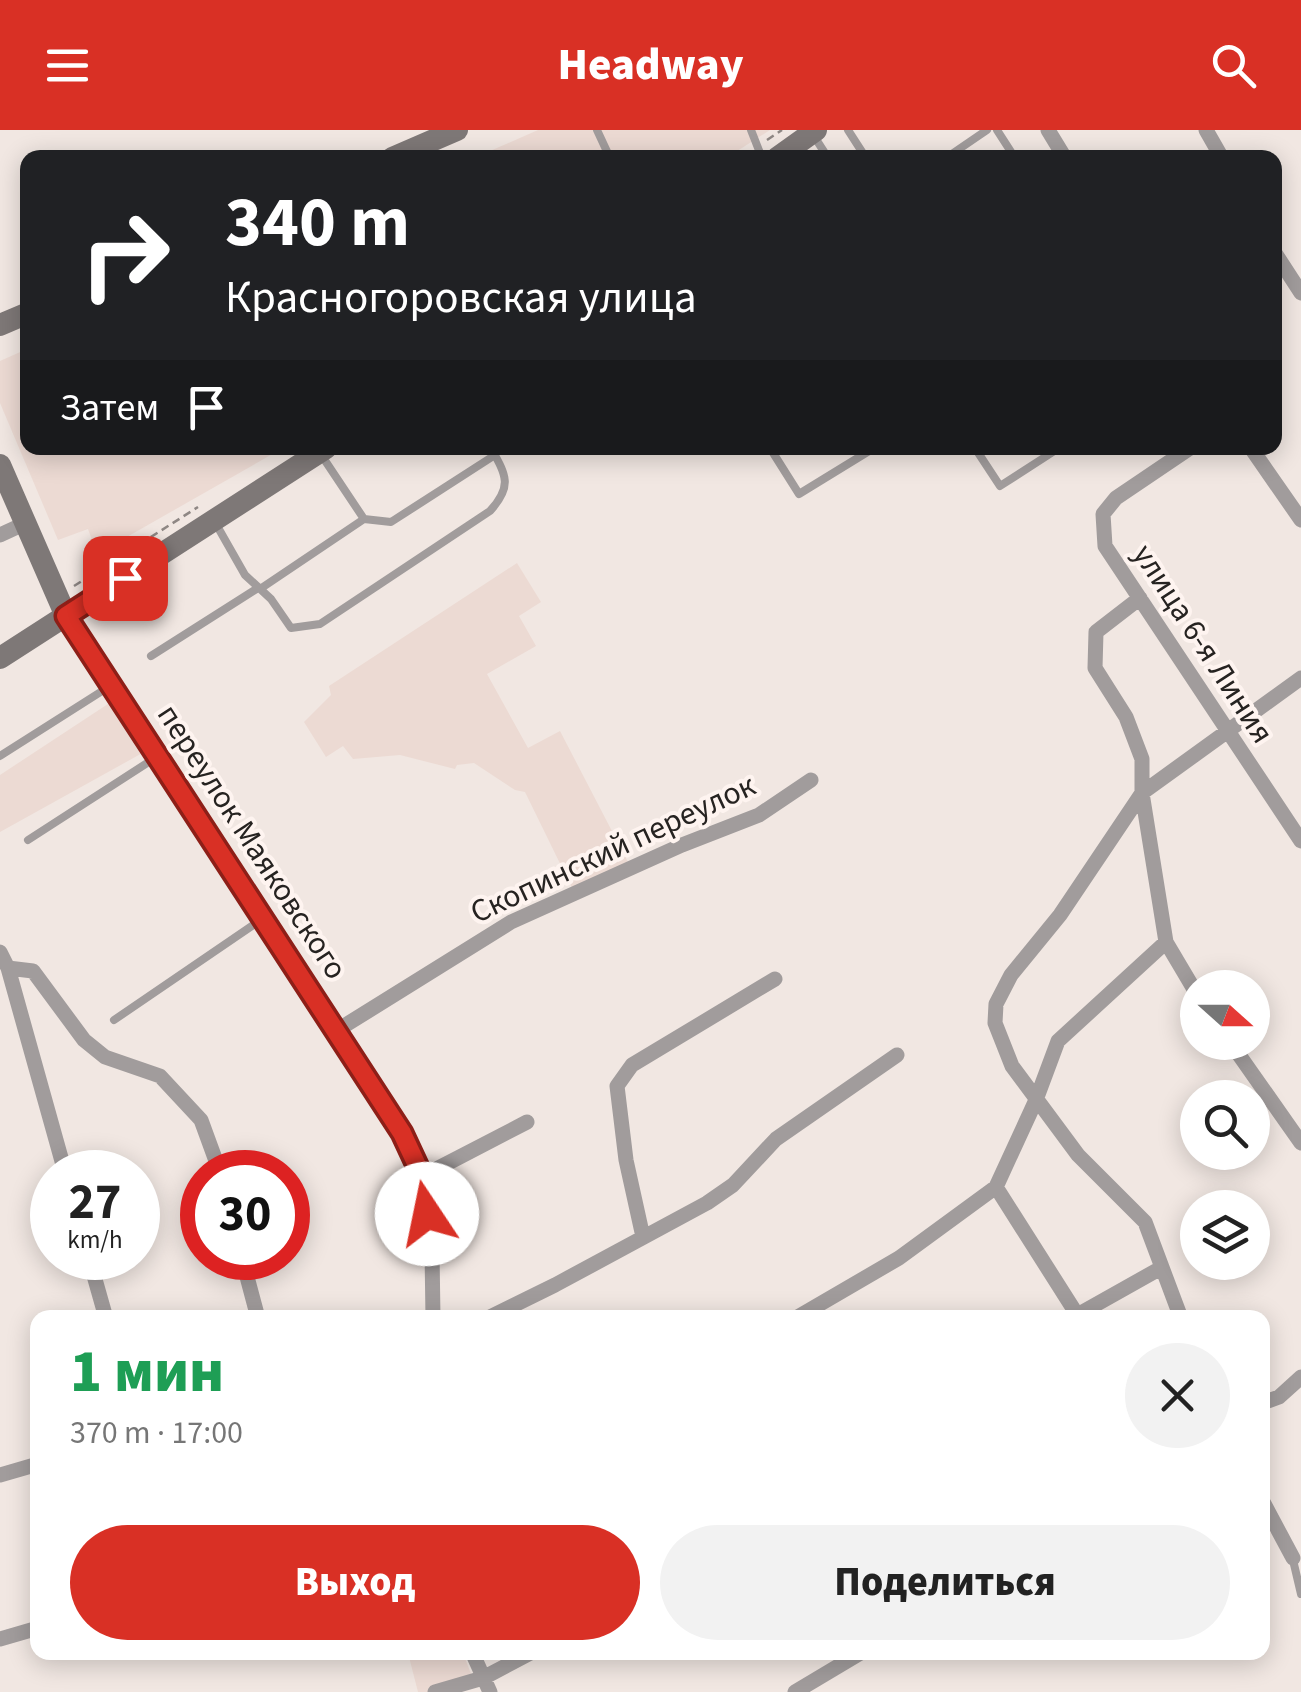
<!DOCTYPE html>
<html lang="ru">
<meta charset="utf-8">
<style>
body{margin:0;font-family:"Source Sans 3",sans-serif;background:#f2f2f2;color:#222;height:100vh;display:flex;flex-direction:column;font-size:38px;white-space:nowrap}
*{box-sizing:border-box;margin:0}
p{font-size:32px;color:#767676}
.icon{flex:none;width:55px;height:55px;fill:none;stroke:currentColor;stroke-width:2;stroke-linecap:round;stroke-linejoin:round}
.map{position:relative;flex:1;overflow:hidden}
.sheet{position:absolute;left:30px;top:1180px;width:1240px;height:350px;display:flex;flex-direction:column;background:#fff;border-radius:20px;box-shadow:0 5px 25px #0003}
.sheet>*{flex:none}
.banner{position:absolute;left:20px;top:20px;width:1262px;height:305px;border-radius:20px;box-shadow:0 5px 25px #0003;background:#202124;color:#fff;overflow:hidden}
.needle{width:65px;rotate:111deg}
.buttons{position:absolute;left:1180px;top:840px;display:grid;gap:20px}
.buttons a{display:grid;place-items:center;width:90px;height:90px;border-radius:50%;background:#fff;box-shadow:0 5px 25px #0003;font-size:50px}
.speed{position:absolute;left:30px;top:1020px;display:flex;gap:20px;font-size:50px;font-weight:700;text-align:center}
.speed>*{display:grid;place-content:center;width:130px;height:130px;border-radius:50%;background:#fff;box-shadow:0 5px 25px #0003;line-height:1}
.speed small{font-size:25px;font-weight:400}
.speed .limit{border:15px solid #d22;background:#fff;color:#111}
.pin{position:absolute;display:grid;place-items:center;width:85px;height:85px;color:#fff;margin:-42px;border-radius:20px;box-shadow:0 5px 15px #0006}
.me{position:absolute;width:110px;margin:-55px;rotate:349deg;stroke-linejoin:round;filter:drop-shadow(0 0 8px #0008)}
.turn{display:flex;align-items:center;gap:35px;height:210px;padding:0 40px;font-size:45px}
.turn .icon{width:130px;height:130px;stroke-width:2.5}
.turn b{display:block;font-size:70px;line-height:85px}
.then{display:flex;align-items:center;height:95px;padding:0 40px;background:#0003;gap:20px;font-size:38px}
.round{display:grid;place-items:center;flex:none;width:105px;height:105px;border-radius:52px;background:#f2f2f2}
.head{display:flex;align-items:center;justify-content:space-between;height:170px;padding:0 40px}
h1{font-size:60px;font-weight:800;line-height:75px;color:#1e9e55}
.button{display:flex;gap:20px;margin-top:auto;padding:20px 40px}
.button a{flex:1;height:115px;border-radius:60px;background:#d93025;color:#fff;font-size:40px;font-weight:800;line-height:115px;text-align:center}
.button a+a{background:#f2f2f2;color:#222}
header{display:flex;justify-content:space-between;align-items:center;height:130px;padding:0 40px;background:#d93025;color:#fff;font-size:45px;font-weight:800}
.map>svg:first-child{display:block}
.built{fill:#ecdad3}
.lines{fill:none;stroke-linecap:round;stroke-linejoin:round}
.path{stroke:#8e8784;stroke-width:2.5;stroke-dasharray:8 5;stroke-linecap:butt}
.lane{stroke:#a19c9c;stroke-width:8}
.street{stroke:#a19c9c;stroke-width:15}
.secondary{stroke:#7e7877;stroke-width:22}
.route-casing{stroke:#8d1f18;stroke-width:25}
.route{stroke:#d93025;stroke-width:18}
.labels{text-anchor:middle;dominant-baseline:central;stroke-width:8;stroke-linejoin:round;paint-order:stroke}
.street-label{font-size:32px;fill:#262321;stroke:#fef4f0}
</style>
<header><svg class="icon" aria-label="menu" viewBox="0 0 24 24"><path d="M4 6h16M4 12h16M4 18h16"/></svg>Headway<svg class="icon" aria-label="search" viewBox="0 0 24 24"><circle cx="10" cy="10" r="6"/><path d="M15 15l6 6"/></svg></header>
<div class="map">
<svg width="1301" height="1562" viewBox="0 0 1301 1562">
<rect width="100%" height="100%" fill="#f1e7e2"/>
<path class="built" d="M 538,0 L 770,0 L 728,27 L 474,28 Z
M 27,219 L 28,318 L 283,318 L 97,424 L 88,399 L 58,410 L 0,273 L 0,231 Z
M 517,433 L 541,472 L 519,486 L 536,516 L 487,544 L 528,618 L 560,601 L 628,732 L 572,758 L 525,662 L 515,660 L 474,633 L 457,635 L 455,639 L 400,625 L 353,629 L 343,616 L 326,627 L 304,592 L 331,565 L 329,556 Z
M 114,570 L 146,621 L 0,702 L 0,645 Z
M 408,1523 L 463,1523 L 476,1557 L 458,1562 L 418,1562 Z"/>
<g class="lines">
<path class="path" d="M 767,10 L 782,0
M 74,456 L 198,377"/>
<path class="lane" d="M 597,0 L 610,28
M 751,0 L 762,28
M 848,0 L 866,28
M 997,0 L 1015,28
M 814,6 L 828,28
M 946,28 L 987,0
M 770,318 L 799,364 L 874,318
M 975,318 L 1000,356 L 1059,318
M 364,389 L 391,392 L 495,325
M 216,394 L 245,445 L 271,469 L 291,498 L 320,494 L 490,381 C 513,356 506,345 491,318
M 260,459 L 364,389 L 320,323
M 151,526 L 258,458
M 0,626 L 110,556
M 28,710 L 158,626
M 114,890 L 262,789
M 1293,1430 L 1301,1464"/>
<path class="street" d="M 1048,0 L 1065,28
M 1206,0 L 1222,28
M 1275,123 L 1301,163
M 1190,318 L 1116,368 L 1103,384 L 1105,416 L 1301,711
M 1251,318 L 1301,390
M 0,405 L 26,393
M 1140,468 L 1096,502 L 1095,538 L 1126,587 L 1142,629 L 1142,663 L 1166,812 L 1198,866
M 66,486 L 402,1003 L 423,1046 L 432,1121 L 433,1188
M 0,822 L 8,838 L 65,1042
M 8,838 L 33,841 L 84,910 L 105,927 L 160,946 L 201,990 L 220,1042
M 336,901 L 511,792 L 682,715 L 759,685 L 811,650
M 1230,912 L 1301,1013
M 423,1046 L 527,992
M 996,1057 L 1076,1183
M 643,1107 L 626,1030 L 617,956 L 632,935 L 775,849
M 89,1128 L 106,1188
M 242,1128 L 258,1188
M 488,1188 L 555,1155 L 707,1073 L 733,1055 L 776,1009 L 897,925
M 796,1188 L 899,1128 L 996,1057 L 1036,970 L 1058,911 L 1166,812
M 1072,1188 L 1161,1138
M 1181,1188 L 1145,1092 L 1078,1025 L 1012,936 L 995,893 L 996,874 L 1011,845 L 1060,785 L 1142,663 L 1301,548
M 1262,1273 L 1279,1267 L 1301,1247
M 0,1345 L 38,1334
M 1262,1370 L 1293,1428
M 0,1509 L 38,1498
M 472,1522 L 490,1562
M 435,1562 L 483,1548 L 532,1522
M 795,1562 L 862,1522"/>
<path class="secondary" d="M 392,28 L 457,0
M 777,28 L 816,0
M 0,195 L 28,183
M 0,335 L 66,486
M 0,528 L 326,318"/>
</g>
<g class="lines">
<g class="route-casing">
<path id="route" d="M 125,448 L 66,486 L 402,1003 L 422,1046 L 427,1084"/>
</g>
<use href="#route" class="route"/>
</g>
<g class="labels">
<g class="street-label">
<text transform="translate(1203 514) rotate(57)">улица 6-я Линия</text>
<text transform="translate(252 712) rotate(57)">переулок Маяковского</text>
<text transform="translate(613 719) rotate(-25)">Скопинский переулок</text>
</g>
</g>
</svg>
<div class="buttons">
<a><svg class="needle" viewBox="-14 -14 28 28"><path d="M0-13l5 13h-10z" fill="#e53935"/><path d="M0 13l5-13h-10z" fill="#767676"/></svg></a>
<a><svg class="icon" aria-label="search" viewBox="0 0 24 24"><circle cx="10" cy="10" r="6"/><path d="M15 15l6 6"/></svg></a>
<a><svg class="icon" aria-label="layers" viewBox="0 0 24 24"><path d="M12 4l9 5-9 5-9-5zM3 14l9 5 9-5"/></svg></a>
</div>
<div class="speed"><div>27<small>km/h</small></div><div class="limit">30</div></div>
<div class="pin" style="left:125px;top:448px;background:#d93025"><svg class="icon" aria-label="arrive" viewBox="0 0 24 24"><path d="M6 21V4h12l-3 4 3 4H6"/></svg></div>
<svg class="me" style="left:427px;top:1084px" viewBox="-20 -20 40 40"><circle r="19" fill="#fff"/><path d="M0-13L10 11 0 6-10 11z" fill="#d93025"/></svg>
<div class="banner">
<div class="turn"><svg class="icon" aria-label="right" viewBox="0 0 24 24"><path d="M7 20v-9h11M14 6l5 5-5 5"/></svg><div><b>340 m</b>Красногоровская улица</div></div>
<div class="then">Затем<svg class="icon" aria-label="arrive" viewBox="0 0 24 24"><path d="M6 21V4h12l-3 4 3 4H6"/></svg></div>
</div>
<section class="sheet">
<div class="head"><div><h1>1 мин</h1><p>370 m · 17:00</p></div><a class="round"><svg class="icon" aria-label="close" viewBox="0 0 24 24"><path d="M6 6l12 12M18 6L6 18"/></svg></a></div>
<div class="button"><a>Выход</a><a>Поделиться</a></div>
</section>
</div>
